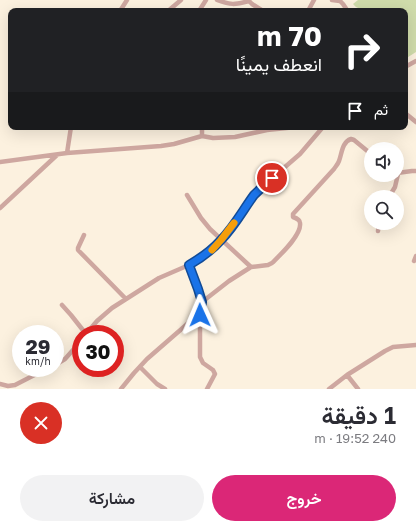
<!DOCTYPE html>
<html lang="ar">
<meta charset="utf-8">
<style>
body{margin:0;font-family:"Golos Text",Vazirmatn,sans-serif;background:#f2f2f3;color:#2b2b33;direction:rtl;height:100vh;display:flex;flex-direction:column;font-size:15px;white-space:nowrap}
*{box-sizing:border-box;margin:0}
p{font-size:13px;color:#7c7c81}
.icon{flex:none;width:22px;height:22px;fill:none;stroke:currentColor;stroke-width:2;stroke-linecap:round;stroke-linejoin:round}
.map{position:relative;height:389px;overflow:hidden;direction:ltr}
.drawer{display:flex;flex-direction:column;background:#fff;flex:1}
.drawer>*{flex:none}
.banner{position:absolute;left:8px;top:8px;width:400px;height:122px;border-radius:8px;box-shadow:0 4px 16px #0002;direction:rtl;background:#202124;color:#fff;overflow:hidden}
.buttons{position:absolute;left:364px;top:142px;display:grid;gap:8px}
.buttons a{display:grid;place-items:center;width:40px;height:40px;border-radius:50%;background:#fff;box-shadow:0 4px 16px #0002;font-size:20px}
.speed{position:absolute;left:12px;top:325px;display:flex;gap:8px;font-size:20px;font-weight:700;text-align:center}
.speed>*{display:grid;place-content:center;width:52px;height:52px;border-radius:50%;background:#fff;box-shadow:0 4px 16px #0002;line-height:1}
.speed small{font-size:10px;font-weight:400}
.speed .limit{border:6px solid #d22;background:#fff;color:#111}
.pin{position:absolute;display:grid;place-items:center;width:34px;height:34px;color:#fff;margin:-17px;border:2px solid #fff;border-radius:50%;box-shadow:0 1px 4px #0007}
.me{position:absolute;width:44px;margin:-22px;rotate:359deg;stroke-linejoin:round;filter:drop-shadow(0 0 3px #0008)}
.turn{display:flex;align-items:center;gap:14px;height:84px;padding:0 20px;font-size:18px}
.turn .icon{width:52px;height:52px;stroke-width:2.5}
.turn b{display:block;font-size:28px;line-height:34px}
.then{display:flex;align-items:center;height:38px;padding:0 20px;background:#0003;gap:8px;font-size:15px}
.round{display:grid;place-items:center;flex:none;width:42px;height:42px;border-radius:21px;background:#f2f2f3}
.overview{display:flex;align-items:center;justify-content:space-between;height:68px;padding:0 20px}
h1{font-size:24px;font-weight:600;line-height:30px}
.button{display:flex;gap:8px;margin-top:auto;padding:8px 20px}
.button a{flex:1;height:46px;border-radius:24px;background:#db2777;color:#fff;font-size:16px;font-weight:600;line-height:46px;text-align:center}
.button a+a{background:#f2f2f3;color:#2b2b33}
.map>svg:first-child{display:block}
.green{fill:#d0dcab}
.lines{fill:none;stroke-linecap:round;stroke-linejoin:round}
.street{stroke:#cea7a0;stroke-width:4.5}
.route-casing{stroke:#114b97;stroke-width:10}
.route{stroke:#1a73e8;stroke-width:7}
.slow{stroke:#f59e0b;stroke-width:7}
</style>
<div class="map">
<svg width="416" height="389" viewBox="0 0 416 389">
<rect width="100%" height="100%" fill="#fcf1df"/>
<path class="green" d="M 358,0 L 416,0 L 416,52 L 405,59 L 405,11 L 364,11 L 356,7 L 353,4 Z"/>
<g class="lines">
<path class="street" d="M 217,0 C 231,5 234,5 249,1
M 248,0 L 252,4 L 263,11
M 332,0 L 340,1 L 343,4 L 347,10 L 346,11
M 120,11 L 127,0
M 168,11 L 181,0
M 199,11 L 206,0
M 308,11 L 314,0
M 405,67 L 416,61
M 405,113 L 416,122
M 202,136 L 202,127
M 67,153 L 71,127
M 0,162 L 67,153 L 161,146 L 174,144 L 202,136 L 213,138 L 235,137 L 267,130 L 296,127
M 397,173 L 412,171 L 416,171
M 187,195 L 201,218 L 210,229 L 251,267
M 389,197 L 395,187 L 398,174
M 0,208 L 57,155
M 378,231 L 379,223
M 84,235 L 78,248 L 78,250 L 126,299
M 414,261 L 416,256
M 189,265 L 198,289 L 202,302 L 200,315 L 200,357 L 203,363 L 213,370 L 215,374 L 207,389
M 202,302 L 229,281 L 251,267 L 268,265 L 272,263 C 280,255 302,235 300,223 C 300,220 296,218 293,217 L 293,214 L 334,169 C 336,166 338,164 339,161 C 342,153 342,142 351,139 L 354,140 L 371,154
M 62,305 L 71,315 L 86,334
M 86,334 L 97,321 L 112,308 L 159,278 L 189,265 L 213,249 L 231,228 L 248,204 L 263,186 L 300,154 L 323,127
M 55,365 L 65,359 L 81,341
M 140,367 L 157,384 L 165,389
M 347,375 L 358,389
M 0,384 L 8,386 L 15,385 L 48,368
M 121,389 L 134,373 L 147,359 L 193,319 L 200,315
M 329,389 L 347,375 L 385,351 L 393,347 L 416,345"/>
</g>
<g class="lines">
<g class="route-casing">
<path id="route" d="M 200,315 L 202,302 L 198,289 L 189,265 C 201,258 212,250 221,240 C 234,227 243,210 254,195 C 260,189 266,184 272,178"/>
</g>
<use href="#route" class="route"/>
<path class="slow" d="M 212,250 L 221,240 L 234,223"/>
</g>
</svg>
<div class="buttons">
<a><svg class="icon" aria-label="sound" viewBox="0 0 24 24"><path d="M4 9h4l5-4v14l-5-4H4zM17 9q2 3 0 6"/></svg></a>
<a><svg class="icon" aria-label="search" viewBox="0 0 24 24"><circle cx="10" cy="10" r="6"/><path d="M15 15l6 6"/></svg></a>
</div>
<div class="speed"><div>29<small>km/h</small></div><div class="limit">30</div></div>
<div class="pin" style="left:272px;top:178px;background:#d93025"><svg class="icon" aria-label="arrive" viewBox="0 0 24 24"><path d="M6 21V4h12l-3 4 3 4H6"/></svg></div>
<svg class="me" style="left:200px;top:315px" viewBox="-20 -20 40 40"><path d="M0-17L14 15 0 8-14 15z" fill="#1a73e8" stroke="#fff" stroke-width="4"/></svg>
<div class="banner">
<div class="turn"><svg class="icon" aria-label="right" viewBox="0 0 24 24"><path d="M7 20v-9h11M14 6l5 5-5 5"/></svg><div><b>70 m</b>انعطف يمينًا</div></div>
<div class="then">ثم<svg class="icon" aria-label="arrive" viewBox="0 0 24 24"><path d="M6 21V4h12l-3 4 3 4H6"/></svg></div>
</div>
</div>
<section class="drawer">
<div class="overview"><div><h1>1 دقيقة</h1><p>240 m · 19:52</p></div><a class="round" style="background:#d93025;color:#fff"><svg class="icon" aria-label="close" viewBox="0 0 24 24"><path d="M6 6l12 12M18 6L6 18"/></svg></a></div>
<div class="button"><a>خروج</a><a>مشاركة</a></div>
</section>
